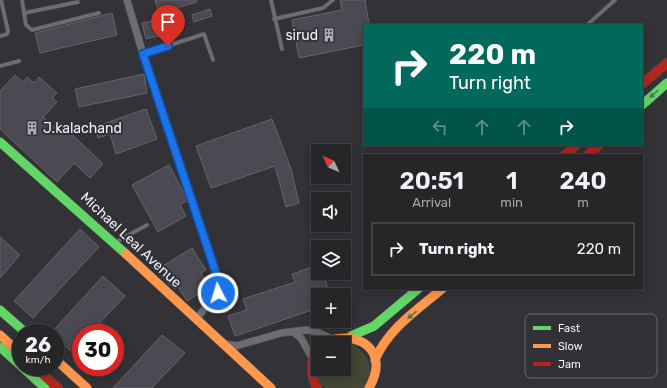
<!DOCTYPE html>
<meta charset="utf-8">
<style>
body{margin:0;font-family:Rubik,sans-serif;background:#323235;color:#f1f3f6;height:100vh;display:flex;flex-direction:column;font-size:15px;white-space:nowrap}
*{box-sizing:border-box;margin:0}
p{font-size:13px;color:#a4a5a8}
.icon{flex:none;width:22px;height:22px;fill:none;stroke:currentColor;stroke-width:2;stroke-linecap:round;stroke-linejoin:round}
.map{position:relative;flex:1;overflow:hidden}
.panel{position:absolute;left:363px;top:154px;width:280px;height:136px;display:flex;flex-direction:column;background:#262629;border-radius:0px;box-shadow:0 2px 10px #0003,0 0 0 1px #424346}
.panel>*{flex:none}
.guide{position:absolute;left:363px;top:24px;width:280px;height:122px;border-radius:0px;box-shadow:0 2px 10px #0003,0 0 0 1px #424346;background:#00695c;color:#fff;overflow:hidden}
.needle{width:26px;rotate:314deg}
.controls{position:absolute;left:311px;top:144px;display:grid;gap:8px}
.controls a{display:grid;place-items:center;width:40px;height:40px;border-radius:0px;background:#262629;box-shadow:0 2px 10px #0003,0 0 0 1px #424346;font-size:20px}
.speed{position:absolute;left:12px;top:324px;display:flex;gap:8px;font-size:20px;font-weight:700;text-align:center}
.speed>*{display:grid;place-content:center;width:52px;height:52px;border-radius:50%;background:#262629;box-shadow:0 2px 10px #0003,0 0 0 1px #424346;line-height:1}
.speed small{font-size:10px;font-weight:400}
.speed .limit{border:6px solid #d22;background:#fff;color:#111}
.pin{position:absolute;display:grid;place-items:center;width:34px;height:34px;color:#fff;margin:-41px -17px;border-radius:50% 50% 50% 0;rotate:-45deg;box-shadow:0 0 4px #0007}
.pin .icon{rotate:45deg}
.me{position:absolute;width:44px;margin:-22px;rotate:355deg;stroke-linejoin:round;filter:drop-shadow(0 0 3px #0008)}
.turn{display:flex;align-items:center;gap:14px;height:84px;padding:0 20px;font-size:18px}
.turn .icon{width:52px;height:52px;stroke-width:2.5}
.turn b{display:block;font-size:28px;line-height:34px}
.lanes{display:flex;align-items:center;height:38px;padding:0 20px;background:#0003;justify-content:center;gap:20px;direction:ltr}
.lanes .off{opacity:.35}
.eta{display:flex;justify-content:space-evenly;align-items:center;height:68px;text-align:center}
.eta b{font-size:24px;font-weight:600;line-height:28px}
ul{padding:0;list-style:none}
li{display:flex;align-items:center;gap:12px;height:54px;margin:0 8px 6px;padding:0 12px;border:2px solid #424346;border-radius:0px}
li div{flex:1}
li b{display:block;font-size:15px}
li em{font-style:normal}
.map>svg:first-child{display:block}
.green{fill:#444734}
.building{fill:#4b4951;stroke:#666568}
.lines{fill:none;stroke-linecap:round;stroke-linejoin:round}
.lane-casing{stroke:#4e4e52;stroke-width:4.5}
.street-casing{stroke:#4e4e52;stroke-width:8}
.fast-casing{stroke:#4e4e52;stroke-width:10}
.slow-casing{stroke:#4e4e52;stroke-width:10}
.jam-casing{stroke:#4e4e52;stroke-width:10}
.lane{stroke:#6d6c6f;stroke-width:3.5}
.street{stroke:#6d6c6f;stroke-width:7}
.fast{stroke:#63d668;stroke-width:9}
.slow{stroke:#ff974d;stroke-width:9}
.jam{stroke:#b3261e;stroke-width:9}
.oneway{fill:#487b4e}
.route-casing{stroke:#114b97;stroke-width:10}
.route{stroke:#1a73e8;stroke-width:7}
.labels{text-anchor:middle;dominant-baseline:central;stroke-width:4;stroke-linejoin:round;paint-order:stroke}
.poi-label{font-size:14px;fill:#f0f0f5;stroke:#323138;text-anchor:end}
.street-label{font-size:14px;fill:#f0f0f5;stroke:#323138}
.key{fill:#323138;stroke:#6b6a71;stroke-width:1}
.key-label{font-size:11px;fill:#f0f0f5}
</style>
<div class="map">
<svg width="667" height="388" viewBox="0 0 667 388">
<rect width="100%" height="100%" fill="#333237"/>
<path class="green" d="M 341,340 C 363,345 381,368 364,388 L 325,388 C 314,379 313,366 318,354 L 318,369 L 344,369 L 344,343 L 330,343 Z"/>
<path class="building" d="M 155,0 L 196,0 L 197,2 L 159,13 Z
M 340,0 L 365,0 L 369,25 L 364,25 L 364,45 L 299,58 L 292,20 L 342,10 Z
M 210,9 L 212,16 L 194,22 L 192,15 Z
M 112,13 L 117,35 L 40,53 L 35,33 Z
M 158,20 L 162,35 L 146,39 L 142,23 Z
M 144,74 L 147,93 L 79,107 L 75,89 Z
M 15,75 L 23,82 L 27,77 L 34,83 L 39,77 L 57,93 L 52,98 L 57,102 L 43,117 L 55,128 L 60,123 L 103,164 L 90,178 L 74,163 L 57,182 L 0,129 L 0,91 Z
M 146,109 L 157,139 L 116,154 L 110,134 L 98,138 L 94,127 Z
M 272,119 L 291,169 L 299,203 L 286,207 L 275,166 L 211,188 L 196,146 Z
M 169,165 L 184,193 L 187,201 L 180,205 L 186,216 L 158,232 L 132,185 Z
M 80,229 L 99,247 L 33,318 L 14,301 Z
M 0,237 L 20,255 L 0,278 Z
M 192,248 L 206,270 L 201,273 L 210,287 L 187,301 L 178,287 L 174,289 L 165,280 L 158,269 Z
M 318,265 L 318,273 L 323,273 L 330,295 L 318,295 L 318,308 L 235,336 L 228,316 L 247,310 L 243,299 L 295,282 L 292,274 Z
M 103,276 L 125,296 L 90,333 L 81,333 L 81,343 L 72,352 L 55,336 L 55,333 L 51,333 Z
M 162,335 L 185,353 L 152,388 L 113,388 Z"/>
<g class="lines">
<g class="lane-casing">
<path id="lane" d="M 22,0 L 26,25 L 32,30 L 99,13
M 271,0 L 282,49
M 24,13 L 78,2
M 274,19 L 323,8 L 333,0
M 587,25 L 615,0
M 0,36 L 7,34 L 8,31 L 1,0
M 143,54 L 204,34 L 213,60
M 0,66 L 19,61
M 116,242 L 147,225"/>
</g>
<g class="street-casing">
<path id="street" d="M 127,0 L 143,54 L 219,282 L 218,293 L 196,319
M 293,332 L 301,338 L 312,358
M 225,344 L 236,346 L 281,333 L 306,330 L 315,331 L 330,338"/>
</g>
<g class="fast-casing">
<path id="fast" d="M 642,105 L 667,83
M 0,142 L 126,254
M 0,310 L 26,333
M 351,336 L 374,326 L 418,289
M 0,347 L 21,366
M 22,367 L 45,388"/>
</g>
<g class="slow-casing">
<path id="slow" d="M 126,254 L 271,388
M 0,335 L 21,354
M 322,343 C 358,328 391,350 369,388
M 55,359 L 87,388
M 375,360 C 388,329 417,310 442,289"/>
</g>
<g class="jam-casing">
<path id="jam" d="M 642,84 L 667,63
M 565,155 L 576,145
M 588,155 L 599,145
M 40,372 L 58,388
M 317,388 C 310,374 309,361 318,348"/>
</g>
<use href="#lane" class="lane"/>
<use href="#street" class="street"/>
<use href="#fast" class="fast"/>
<use href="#slow" class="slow"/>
<use href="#jam" class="jam"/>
</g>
<defs><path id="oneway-solid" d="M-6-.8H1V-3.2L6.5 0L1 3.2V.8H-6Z"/></defs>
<g class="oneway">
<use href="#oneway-solid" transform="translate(654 94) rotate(138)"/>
<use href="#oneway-solid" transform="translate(412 315) rotate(139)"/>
</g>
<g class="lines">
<g class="route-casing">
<path id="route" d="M 168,46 L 143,54 L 219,282 L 218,293"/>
</g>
<use href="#route" class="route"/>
</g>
<defs>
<g id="building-bare" transform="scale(1.08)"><path d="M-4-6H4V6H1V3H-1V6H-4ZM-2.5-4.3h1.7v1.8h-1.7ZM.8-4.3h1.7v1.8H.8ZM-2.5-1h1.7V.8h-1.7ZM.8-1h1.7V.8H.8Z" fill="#aeaeb2" stroke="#323138" stroke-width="2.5" paint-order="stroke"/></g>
</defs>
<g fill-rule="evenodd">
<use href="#building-bare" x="329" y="35"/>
<use href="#building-bare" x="32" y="128"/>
</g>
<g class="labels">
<g class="poi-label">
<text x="318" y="35">sirud</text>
<text x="43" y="128" text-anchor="start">J.kalachand</text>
</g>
<g class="street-label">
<text transform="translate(131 240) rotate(43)">Michael Leal Avenue</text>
</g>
</g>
<rect x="525" y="314" width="132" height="64" rx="6" class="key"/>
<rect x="533" y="326" width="18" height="4" fill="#63d668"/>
<rect x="533" y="344" width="18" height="4" fill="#ff974d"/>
<rect x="533" y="362" width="18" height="4" fill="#b3261e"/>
<g class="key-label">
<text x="558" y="332">Fast</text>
<text x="558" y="350">Slow</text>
<text x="558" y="368">Jam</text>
</g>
</svg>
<div class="controls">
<a><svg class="needle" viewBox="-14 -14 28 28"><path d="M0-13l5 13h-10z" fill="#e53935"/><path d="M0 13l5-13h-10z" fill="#a4a5a8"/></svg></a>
<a><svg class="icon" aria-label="sound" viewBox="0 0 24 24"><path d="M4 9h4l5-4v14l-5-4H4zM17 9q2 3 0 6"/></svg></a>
<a><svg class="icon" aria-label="layers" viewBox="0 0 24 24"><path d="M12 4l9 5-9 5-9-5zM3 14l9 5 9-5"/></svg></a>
<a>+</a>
<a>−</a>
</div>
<div class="speed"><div>26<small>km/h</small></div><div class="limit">30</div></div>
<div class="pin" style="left:168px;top:46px;background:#d93025"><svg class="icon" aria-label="arrive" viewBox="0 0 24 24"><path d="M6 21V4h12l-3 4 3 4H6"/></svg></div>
<svg class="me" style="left:218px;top:293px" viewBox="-20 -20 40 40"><circle r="17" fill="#1a73e8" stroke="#fff" stroke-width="3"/><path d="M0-11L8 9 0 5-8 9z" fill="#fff"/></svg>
<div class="guide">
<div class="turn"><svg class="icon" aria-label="right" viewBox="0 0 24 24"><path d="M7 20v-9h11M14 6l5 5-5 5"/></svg><div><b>220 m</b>Turn right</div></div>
<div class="lanes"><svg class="icon off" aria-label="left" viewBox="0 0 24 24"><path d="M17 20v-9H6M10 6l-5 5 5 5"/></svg><svg class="icon off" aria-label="ahead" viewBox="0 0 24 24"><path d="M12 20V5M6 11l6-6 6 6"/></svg><svg class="icon off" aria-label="ahead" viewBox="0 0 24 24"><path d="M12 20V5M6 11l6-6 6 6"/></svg><svg class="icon" aria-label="right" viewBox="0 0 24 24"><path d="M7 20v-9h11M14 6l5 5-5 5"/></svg></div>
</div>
<section class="panel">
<div class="eta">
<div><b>20:51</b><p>Arrival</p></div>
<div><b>1</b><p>min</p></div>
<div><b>240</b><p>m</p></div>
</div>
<ul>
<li><svg class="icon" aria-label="right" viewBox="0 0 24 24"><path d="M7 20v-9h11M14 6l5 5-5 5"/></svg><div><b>Turn right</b></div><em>220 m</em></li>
</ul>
</section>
</div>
